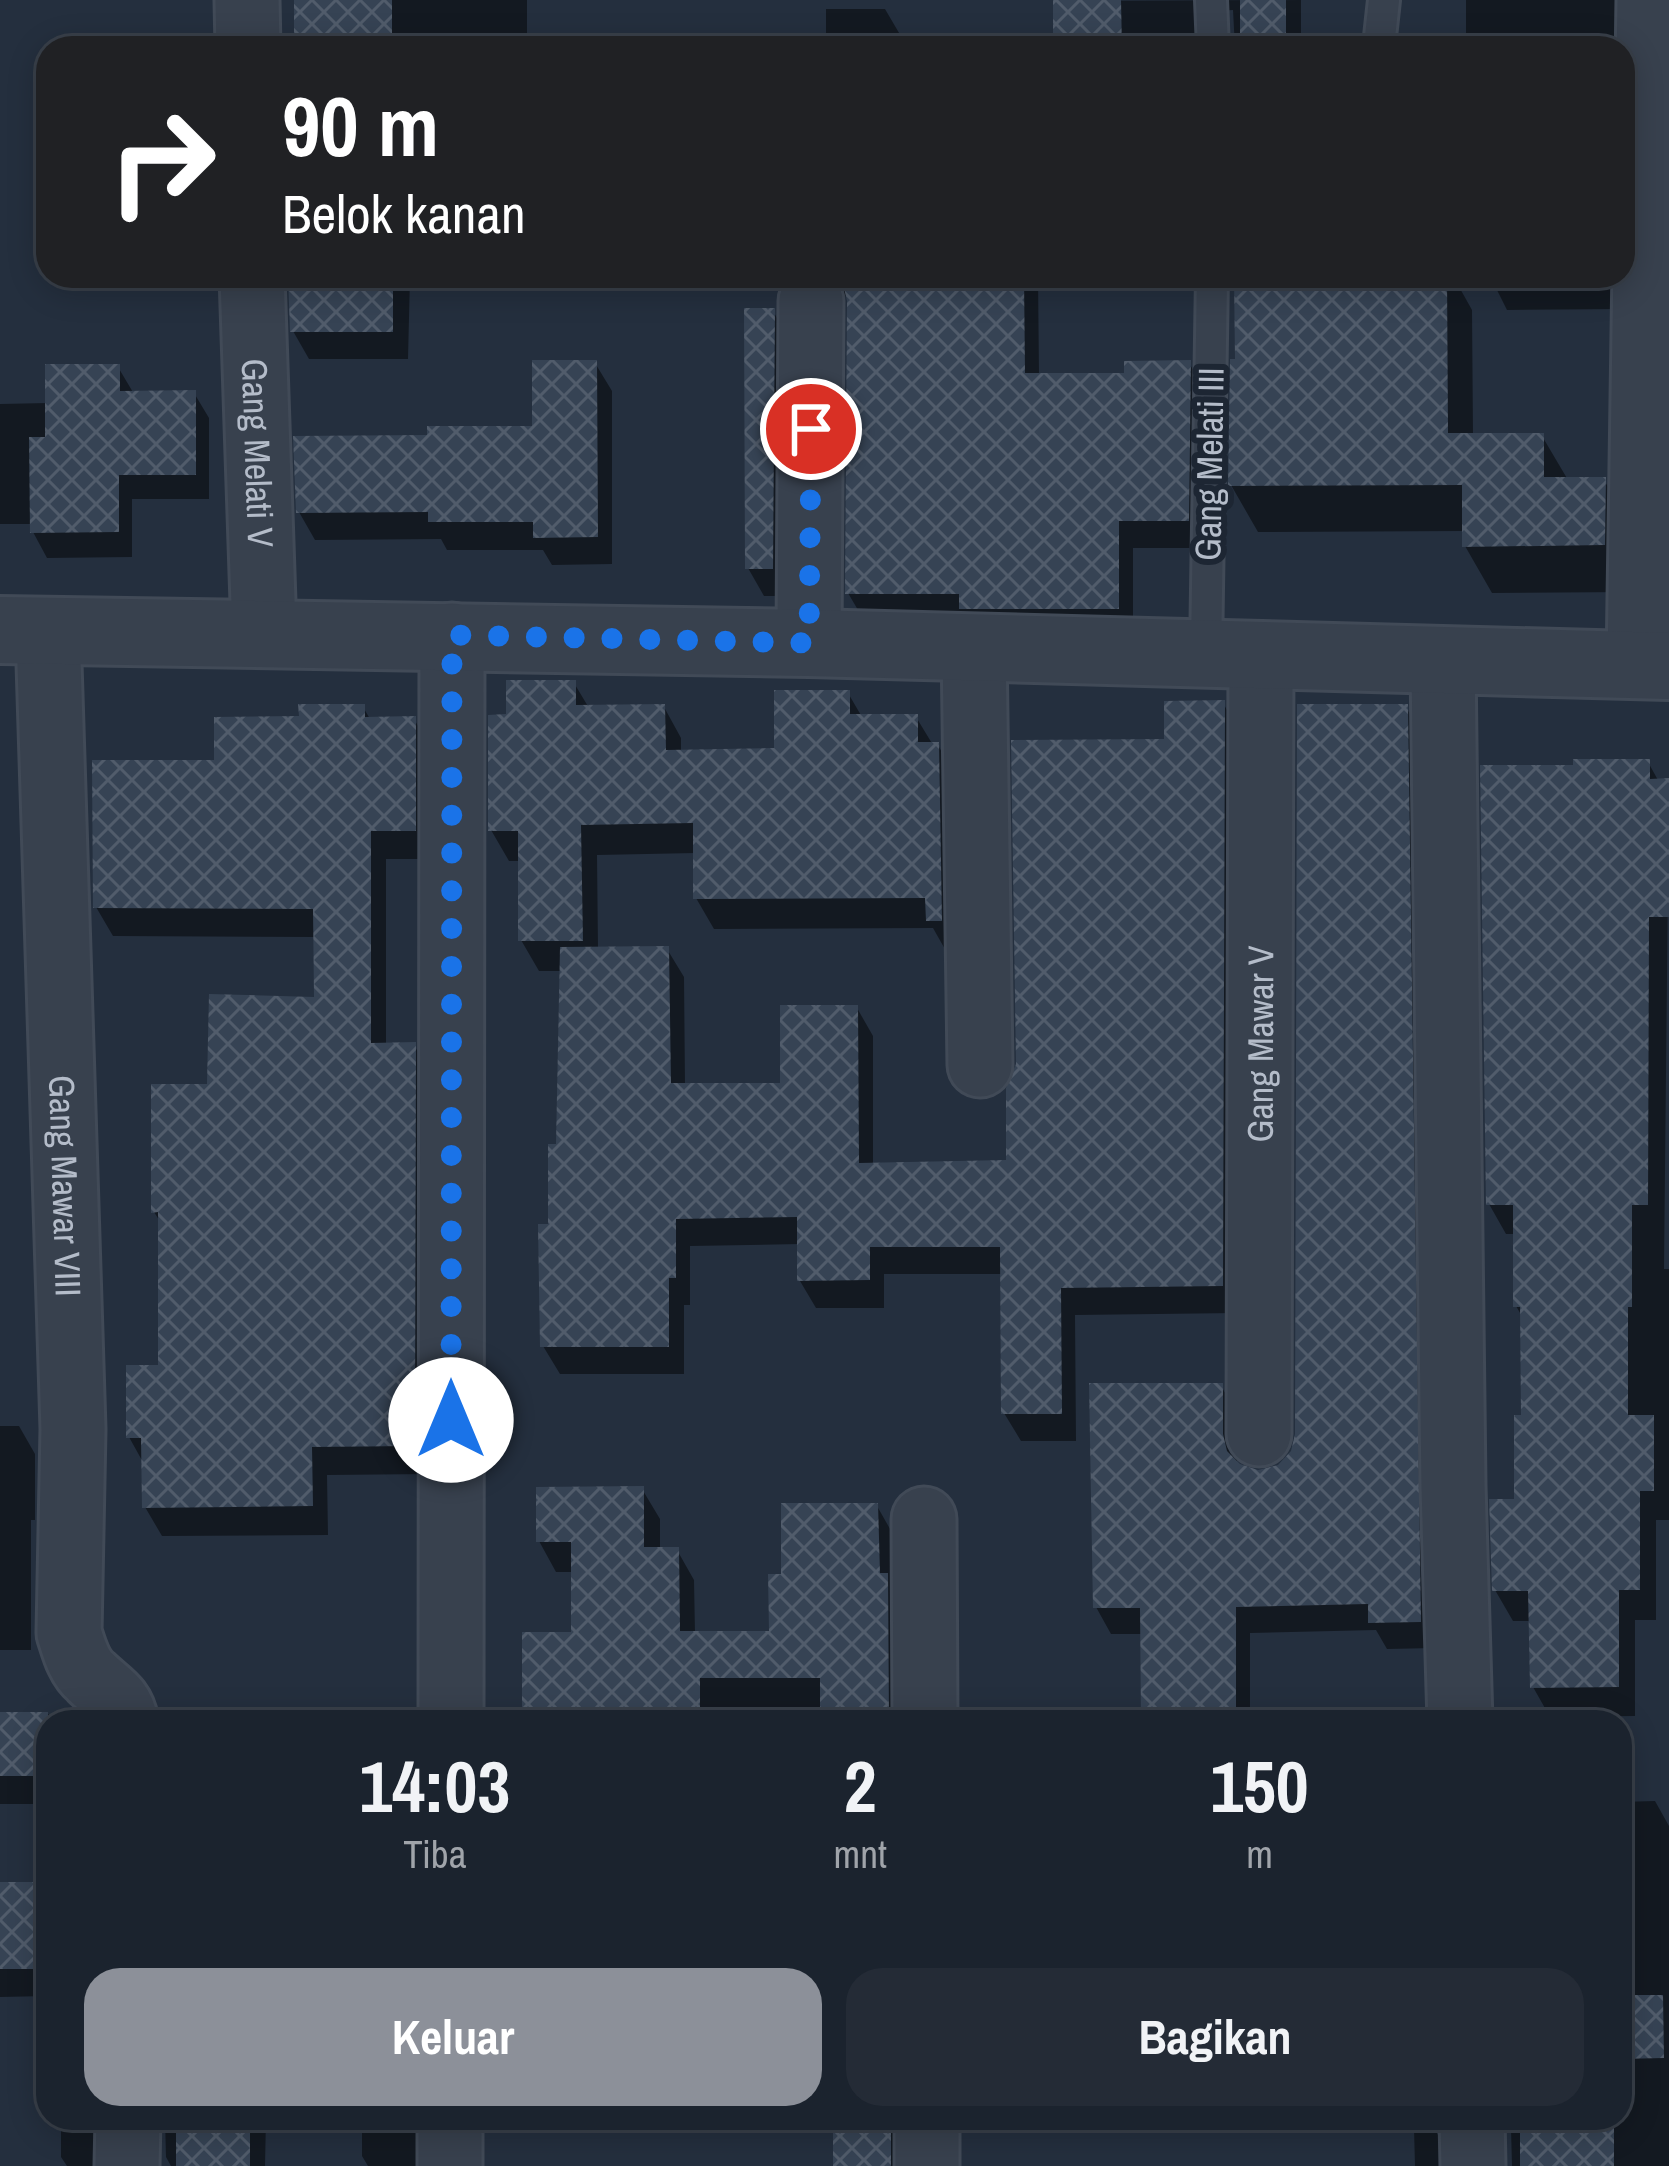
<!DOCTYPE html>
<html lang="id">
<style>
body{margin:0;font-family:"Archivo Narrow",sans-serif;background:#242b36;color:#f1f3f6;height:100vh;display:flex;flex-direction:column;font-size:45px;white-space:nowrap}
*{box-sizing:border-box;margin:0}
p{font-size:39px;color:#a0a4aa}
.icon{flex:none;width:66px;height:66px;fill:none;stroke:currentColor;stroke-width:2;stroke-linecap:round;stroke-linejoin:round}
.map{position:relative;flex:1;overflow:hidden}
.details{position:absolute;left:36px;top:1710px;width:1596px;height:420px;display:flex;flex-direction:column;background:#1b232e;border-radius:36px;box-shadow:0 6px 30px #0003,0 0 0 3px #39404a}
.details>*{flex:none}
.hud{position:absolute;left:36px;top:36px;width:1599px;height:252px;border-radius:36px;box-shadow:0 6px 30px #0003,0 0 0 3px #39404a;background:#202124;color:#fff;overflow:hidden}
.pin{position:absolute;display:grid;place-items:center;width:102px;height:102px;color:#fff;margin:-51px;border:6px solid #fff;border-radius:50%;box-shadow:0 3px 12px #0007}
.me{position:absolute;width:132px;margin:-66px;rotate:0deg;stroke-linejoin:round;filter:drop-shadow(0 0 9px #0008)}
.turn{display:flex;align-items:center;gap:42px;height:252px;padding:0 48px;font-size:54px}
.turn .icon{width:156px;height:156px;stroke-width:2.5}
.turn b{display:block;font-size:84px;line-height:102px}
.eta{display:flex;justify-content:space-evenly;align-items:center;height:204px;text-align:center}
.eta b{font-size:72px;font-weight:700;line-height:84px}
.cta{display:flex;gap:24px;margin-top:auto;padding:24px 48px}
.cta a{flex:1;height:138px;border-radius:36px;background:#8c9099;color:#fff;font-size:48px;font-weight:700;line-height:138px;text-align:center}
.cta a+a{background:#242b36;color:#f1f3f6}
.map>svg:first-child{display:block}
.shadow{fill:#0007}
.building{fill:url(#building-cross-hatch)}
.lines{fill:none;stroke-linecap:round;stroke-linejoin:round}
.service-casing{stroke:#414a57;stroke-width:36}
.minor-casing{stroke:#414a57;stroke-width:69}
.tertiary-casing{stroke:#414a57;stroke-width:72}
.service{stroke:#38414e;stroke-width:30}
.minor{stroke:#38414e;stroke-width:63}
.tertiary{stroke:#38414e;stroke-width:66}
.route{stroke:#1a73e8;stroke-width:21;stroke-dasharray:0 37.8}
.labels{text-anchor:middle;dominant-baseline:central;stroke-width:12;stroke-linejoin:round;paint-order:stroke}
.street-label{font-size:36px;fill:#b4bcc9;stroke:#1d2633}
</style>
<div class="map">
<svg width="1669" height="2166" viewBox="0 0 1669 2166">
<defs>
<pattern id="building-cross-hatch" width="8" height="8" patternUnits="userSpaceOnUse" patternTransform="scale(3)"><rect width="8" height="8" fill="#364354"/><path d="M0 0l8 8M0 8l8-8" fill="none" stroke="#515c6b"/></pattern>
</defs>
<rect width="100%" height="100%" fill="#242f3e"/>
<path class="shadow" d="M 297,0 L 527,0 L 527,48 L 297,48 Z
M 1301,0 L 1301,48 L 1235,48 L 1233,10 L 1217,11 L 1207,48 L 1056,48 L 1056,1 Z
M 1466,0 L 1646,0 L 1624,309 L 1507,310 L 1490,276 L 1623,276 L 1623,48 L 1466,48 Z
M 826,9 L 885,9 L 902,38 L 902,48 L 826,48 Z
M 292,276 L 410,276 L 408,359 L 309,359 L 293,331 Z
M 831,276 L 1038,276 L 1039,376 L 1127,376 L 1189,363 L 1206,391 L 1203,548 L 1133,548 L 1133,637 L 865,622 L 848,593 L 850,302 Z
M 1237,276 L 1453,276 L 1472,310 L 1473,436 L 1542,436 L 1568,480 L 1604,480 L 1631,527 L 1630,592 L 1492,593 L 1465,546 L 1465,531 L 1258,532 L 1231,485 L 1238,362 Z
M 773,311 L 789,339 L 788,596 L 764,596 L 748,568 Z
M 595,363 L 612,391 L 612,564 L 552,565 L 543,550 L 447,550 L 441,539 L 315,540 L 299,512 L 430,438 L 535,429 Z
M 118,367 L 134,394 L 194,393 L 209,418 L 209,499 L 132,499 L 132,557 L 47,558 L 33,532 L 32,524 L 0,524 L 0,404 L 48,403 Z
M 574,683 L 589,708 L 664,707 L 681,738 L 681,753 L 777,751 L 848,693 L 862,717 L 916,717 L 933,745 L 938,745 L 955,776 L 958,951 L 946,951 L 933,928 L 714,929 L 696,898 L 696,853 L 597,855 L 598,949 L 667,949 L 684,977 L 685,1086 L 783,1086 L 857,1008 L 873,1036 L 873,1166 L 1009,1163 L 1167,741 L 1223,703 L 1239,731 L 1238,1313 L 1075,1315 L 1076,1441 L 1021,1441 L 1004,1413 L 1003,1274 L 884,1274 L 884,1308 L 816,1308 L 800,1281 L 800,1244 L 690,1246 L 690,1305 L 684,1305 L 684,1374 L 560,1374 L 543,1346 L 559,1147 L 562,971 L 539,971 L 521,940 L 521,861 L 509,861 L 491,830 L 509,717 Z
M 363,707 L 370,719 L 414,719 L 431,748 L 431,859 L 386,859 L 386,1046 L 414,1045 L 431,1075 L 430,1474 L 327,1475 L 328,1535 L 162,1536 L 145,1507 L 144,1464 L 129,1437 L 161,1368 L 161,1223 L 154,1212 L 210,1087 L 317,1000 L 317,937 L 113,936 L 96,907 L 217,763 L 302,719 Z
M 1406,707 L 1421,734 L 1435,1648 L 1387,1649 L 1376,1630 L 1250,1633 L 1250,1722 L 1144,1722 L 1144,1634 L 1111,1634 L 1096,1607 L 1221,1386 L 1237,1413 L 1237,1464 L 1260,1473 L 1279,1467 L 1293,1453 Z
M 1648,762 L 1659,782 L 1669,781 L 1664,1269 L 1669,1269 L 1669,1520 L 1656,1520 L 1656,1620 L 1635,1620 L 1635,1716 L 1550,1717 L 1533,1687 L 1532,1621 L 1513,1621 L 1495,1590 L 1517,1502 L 1524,1418 L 1523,1318 L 1516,1306 L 1516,1234 L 1506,1234 L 1489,1204 L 1576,768 Z
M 0,1426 L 19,1426 L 35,1454 L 35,1520 L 31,1520 L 31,1650 L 0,1650 Z
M 642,1489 L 660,1519 L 660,1550 L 677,1550 L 694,1580 L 695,1634 L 772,1634 L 784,1577 L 877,1506 L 894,1536 L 905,1722 L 823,1722 L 823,1708 L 716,1708 L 716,1722 L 527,1722 L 574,1635 L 574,1572 L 556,1572 L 539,1541 Z
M 72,1714 L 76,1722 L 48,1722 L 48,1804 L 0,1804 L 0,1715 Z
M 1655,1801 L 1669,1826 L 1669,2166 L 1512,2166 L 1511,2128 L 1523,2128 L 1523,2118 L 1620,2118 L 1620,1802 Z
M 0,1885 L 48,1885 L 48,1996 L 0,1997 Z
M 61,2118 L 125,2118 L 106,2166 L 67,2166 L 61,2157 Z
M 165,2118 L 266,2118 L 265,2166 L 171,2166 L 166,2157 Z
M 362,2118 L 444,2118 L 428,2166 L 368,2166 L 362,2156 Z
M 836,2118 L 917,2118 L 907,2166 L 836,2166 Z
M 1414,2128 L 1434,2128 L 1442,2142 L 1443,2166 L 1415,2166 Z"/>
<path class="building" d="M 294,0 L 392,0 L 392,48 L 294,48 Z
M 1053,0 L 1121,0 L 1122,48 L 1053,48 Z
M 1240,0 L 1286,0 L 1286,48 L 1240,48 Z
M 288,276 L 393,276 L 393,332 L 290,332 Z
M 835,276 L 1024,276 L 1025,373 L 1124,373 L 1124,361 L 1191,360 L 1189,521 L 1119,521 L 1119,609 L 959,609 L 959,594 L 845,594 L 847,301 L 843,284 Z
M 1234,276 L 1447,276 L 1448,433 L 1544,433 L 1544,477 L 1606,477 L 1605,545 L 1462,547 L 1462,485 L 1228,486 L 1230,359 L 1235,359 Z
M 744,308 L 775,308 L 773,569 L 745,569 Z
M 532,360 L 597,360 L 598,537 L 533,538 L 533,522 L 428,522 L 428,512 L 296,513 L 293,436 L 427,435 L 427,426 L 532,426 Z
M 45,364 L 120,364 L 120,391 L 196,390 L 196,475 L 119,475 L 119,532 L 30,533 L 29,437 L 45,437 Z
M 506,680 L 576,680 L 576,705 L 665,704 L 666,750 L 774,748 L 774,690 L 850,690 L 850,714 L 918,714 L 918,742 L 939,742 L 942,921 L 926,921 L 925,898 L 693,899 L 693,823 L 581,825 L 583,941 L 518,941 L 518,831 L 488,831 L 488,715 L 506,714 Z
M 1225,700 L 1223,1286 L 1061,1288 L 1062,1414 L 1001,1414 L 1000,1247 L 870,1247 L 870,1280 L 797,1281 L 797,1217 L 676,1219 L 676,1278 L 669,1278 L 669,1347 L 540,1347 L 538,1224 L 548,1224 L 548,1144 L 556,1144 L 560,947 L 669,946 L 671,1083 L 780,1083 L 780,1005 L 858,1005 L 859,1163 L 1006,1160 L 1006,1088 L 1016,1064 L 1011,740 L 1164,739 L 1164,701 Z
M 298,704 L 365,704 L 365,717 L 416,716 L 416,831 L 371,831 L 371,1043 L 416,1042 L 415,1446 L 312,1447 L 313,1506 L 142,1508 L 141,1438 L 126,1438 L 126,1365 L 158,1365 L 158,1212 L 151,1213 L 151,1084 L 207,1084 L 209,994 L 314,997 L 313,909 L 93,908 L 92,760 L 214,760 L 214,717 L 299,716 Z
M 1297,704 L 1408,704 L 1421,1622 L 1368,1623 L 1368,1604 L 1236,1607 L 1236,1722 L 1141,1722 L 1140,1608 L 1093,1608 L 1089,1383 L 1223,1383 L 1223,1434 L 1227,1451 L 1240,1464 L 1258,1470 L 1278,1465 L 1291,1451 L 1295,1434 Z
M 1573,759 L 1650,759 L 1650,779 L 1669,778 L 1669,917 L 1649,917 L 1648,1205 L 1632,1205 L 1632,1307 L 1628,1307 L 1628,1415 L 1654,1415 L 1654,1491 L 1640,1491 L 1640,1590 L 1619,1590 L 1619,1687 L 1530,1688 L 1528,1591 L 1492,1591 L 1489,1499 L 1514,1499 L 1514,1415 L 1521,1415 L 1520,1307 L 1513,1307 L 1513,1205 L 1486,1205 L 1480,765 L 1573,765 Z
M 644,1486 L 644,1547 L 679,1547 L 680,1631 L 769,1631 L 768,1574 L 781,1574 L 781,1503 L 878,1503 L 880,1573 L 888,1573 L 889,1722 L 820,1722 L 820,1678 L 700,1678 L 700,1722 L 522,1722 L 522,1632 L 571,1632 L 571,1542 L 536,1542 L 536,1487 Z
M 0,1712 L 48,1712 L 48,1776 L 0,1776 Z
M 0,1882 L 48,1882 L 48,1969 L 0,1969 Z
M 1620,1995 L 1663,1995 L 1664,2058 L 1620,2059 Z
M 176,2118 L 250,2118 L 250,2166 L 176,2166 Z
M 833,2118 L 891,2118 L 891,2166 L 833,2166 Z
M 1520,2118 L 1614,2118 L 1614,2166 L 1520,2166 Z"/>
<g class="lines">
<g class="service-casing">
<path id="service" d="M 1211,0 L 1213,48
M 1379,46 L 1384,0
M 1206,652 L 1212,276"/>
</g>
<g class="minor-casing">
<g id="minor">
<path d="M 247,0 L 248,48"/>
<path id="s1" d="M 252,276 L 264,632"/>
<path id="s2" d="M 48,631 L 73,1429 L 69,1633 C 74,1648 78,1666 91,1677 C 107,1693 122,1698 126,1722"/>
<path d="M 809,643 L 811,301"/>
<path d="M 974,647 L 980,1065"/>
<path d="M 1443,660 L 1453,1486 L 1460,1722"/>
<path d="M 1639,666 L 1649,0"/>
<path id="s3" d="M 1259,1434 L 1261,654"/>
<path d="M 924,1519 L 925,1722"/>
<path d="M 451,1722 L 452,635"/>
<path d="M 927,2118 L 927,2166"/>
<path d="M 1472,2118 L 1473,2166"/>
<path d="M 127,2166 L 128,2118"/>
<path d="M 450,2166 L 450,2118"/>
</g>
</g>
<g class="tertiary-casing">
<path id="tertiary" d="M 0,630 L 809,643 L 1669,666"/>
</g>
<use href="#service" class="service"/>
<use href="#minor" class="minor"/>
<use href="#tertiary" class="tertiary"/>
</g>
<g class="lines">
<path class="route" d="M 451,1420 L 452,635 L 809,643 L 811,429"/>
</g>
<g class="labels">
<g class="street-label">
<text stroke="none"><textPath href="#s1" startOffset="177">Gang Melati V</textPath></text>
<text transform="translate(1209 464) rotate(-89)">Gang Melati III</text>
<text stroke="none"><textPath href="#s3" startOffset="390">Gang Mawar V</textPath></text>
<text stroke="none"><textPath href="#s2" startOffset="555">Gang Mawar VIII</textPath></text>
</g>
</g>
</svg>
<div class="pin" style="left:811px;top:429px;background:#d93025"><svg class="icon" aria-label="arrive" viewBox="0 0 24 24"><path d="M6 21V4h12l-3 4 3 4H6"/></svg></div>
<svg class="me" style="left:451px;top:1420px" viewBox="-20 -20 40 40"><circle r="19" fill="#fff"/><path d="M0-13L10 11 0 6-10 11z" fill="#1a73e8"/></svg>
<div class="hud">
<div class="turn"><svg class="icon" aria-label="right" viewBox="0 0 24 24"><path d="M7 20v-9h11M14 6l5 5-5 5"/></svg><div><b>90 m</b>Belok kanan</div></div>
</div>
<section class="details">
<div class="eta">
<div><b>14:03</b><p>Tiba</p></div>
<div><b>2</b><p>mnt</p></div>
<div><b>150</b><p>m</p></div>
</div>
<div class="cta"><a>Keluar</a><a>Bagikan</a></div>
</section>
</div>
